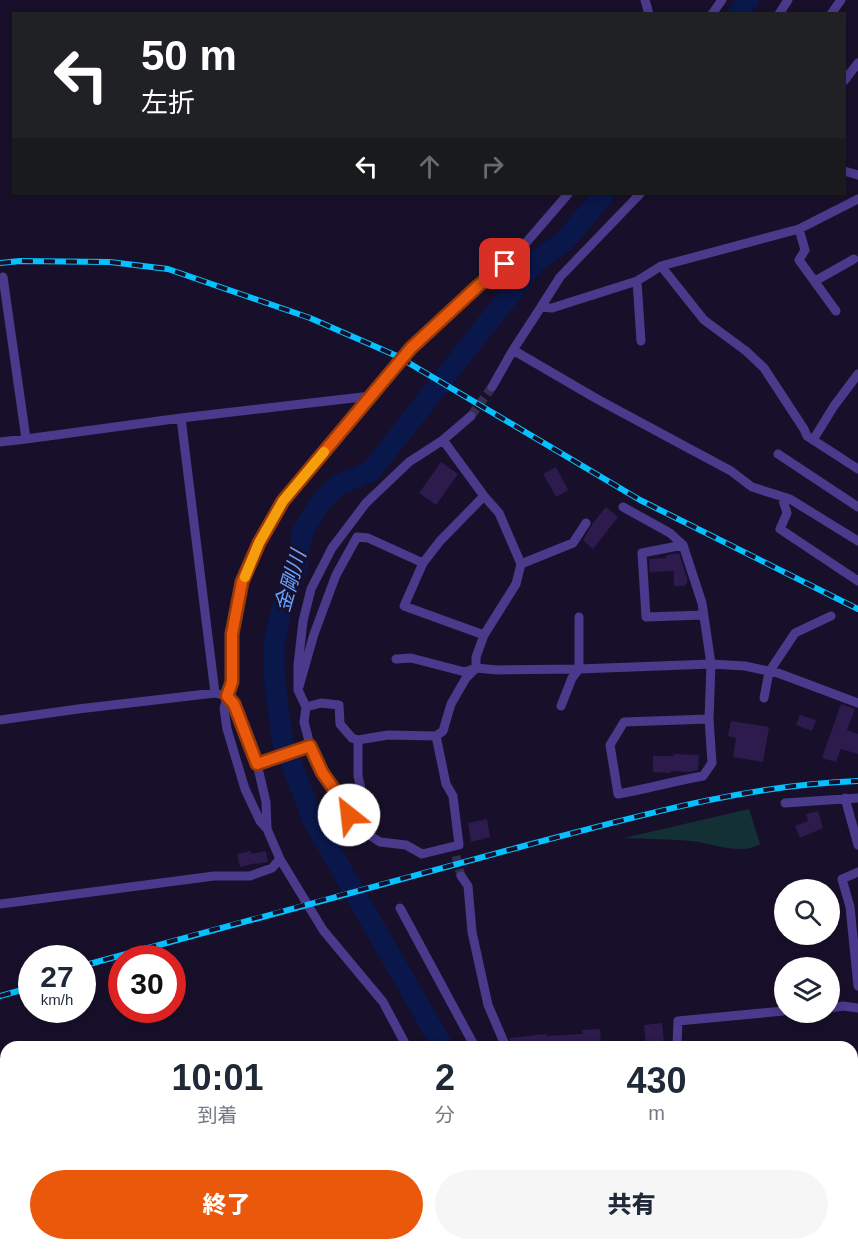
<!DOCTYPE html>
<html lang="ja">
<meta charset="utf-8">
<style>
body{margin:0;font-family:Helvetica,"Noto Sans JP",sans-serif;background:#f6f6f7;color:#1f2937;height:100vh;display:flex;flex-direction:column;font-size:22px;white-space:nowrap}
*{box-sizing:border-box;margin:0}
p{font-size:20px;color:#747a83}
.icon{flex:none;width:33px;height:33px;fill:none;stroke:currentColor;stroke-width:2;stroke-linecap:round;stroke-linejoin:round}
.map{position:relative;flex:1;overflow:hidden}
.panel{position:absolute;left:0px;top:1041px;width:858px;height:210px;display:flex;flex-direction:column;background:#fff;border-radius:18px 18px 0 0;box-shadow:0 3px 9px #0003}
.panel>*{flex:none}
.hud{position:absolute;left:12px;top:12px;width:834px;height:183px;border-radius:0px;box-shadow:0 3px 9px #0003;background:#202124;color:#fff;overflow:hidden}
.tools{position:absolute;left:774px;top:879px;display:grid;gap:12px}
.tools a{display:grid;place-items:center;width:66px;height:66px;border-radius:50%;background:#fff;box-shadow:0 3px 9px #0003;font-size:30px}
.speed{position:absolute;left:18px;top:945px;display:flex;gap:12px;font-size:30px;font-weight:700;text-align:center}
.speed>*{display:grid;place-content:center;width:78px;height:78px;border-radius:50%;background:#fff;box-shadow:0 3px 9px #0003;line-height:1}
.speed small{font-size:15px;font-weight:400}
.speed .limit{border:9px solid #d22;background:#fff;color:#111}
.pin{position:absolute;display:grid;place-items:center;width:51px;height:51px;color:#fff;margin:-26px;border-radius:12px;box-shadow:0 3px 9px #0006}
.me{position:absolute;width:66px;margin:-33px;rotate:331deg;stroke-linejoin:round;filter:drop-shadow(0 0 4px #0008)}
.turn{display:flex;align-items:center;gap:21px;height:126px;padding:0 30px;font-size:27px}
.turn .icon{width:78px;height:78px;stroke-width:2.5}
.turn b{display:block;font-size:42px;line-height:51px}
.lanes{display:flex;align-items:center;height:57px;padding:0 30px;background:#0003;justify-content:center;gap:30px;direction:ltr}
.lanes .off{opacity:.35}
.eta{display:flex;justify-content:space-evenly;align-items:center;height:102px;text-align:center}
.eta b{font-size:36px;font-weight:800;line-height:42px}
.action{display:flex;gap:12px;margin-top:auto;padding:12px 30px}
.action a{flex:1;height:69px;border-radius:36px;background:#ea580c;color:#fff;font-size:24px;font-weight:800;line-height:69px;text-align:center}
.action a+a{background:#f6f6f7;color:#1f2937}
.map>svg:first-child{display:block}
.green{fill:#133135}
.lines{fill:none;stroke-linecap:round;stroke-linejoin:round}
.river{stroke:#09174a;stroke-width:21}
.building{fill:#2c1b4c}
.street-tunnel{stroke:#362e4a;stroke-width:9;stroke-dasharray:9 4.5;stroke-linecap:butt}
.street{stroke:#493a8b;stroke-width:9}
.rail-casing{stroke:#05c1ff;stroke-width:6}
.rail{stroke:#18102a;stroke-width:4;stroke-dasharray:11;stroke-linecap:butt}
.route-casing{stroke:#983908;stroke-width:15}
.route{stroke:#ea580c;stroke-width:10}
.slow{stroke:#f59e0b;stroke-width:10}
.labels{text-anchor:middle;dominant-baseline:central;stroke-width:6;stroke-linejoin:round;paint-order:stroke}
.water-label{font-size:21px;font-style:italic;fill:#67a2ff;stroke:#18102a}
</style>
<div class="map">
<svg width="858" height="1251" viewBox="0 0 858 1251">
<rect width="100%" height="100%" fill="#18102a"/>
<path class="green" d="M 749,809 L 760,844 C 741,856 712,843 691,841 C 669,839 646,839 624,838 Z"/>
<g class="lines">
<path class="river" d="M 738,14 L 748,0
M 443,1047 L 313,820 L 283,742 L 278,709 L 274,673 L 274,643 L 282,609 L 297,568 L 302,533 L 319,504 L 338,485 L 371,471 L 537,260 L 565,241 L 604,194
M 540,1245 L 542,1251"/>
</g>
<path class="building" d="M 441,462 L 458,474 L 436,505 L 419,493 Z
M 556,467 L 568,490 L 556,497 L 543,474 Z
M 606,507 L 618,517 L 593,549 L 583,540 L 593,523 Z
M 679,553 L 687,578 L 687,583 L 685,584 L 685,586 L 674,586 L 674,571 L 650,572 L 649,559 L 666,558 L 667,555 Z
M 841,704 L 855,709 L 847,730 L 858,734 L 858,754 L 841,749 L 836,762 L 822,758 Z
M 800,715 L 816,720 L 812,731 L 796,725 Z
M 731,721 L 769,727 L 763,762 L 733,757 L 736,738 L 728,736 Z
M 674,754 L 699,755 L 698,770 L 689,772 L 671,771 L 671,773 L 653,772 L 653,756 L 673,756 Z
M 818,811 L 823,828 L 800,838 L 795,826 L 808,821 L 806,814 Z
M 487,819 L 490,837 L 471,842 L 468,823 Z
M 251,851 L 251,854 L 266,851 L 268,862 L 257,864 L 257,863 L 240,867 L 237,854 Z
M 662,1023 L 664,1040 L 656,1043 L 646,1044 L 644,1025 Z
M 600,1029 L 601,1042 L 574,1044 L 574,1047 L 513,1047 L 509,1038 L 546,1034 L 547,1036 L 583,1034 L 582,1030 Z"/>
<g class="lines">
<path class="street-tunnel" d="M 471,416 L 492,387
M 456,856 L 461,876"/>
<path class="street" d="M 645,0 L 649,14
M 712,14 L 722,0
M 779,14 L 788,0
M 831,14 L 841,0
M 844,81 L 858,63
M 844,171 L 858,175
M 799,229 L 805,250 L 799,260 L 836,311
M 661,266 L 704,320 L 746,351 L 764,368 L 804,429 L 807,436 L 858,469
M 637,281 L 641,341
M 815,281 L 854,259
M 541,307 L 560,277 L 640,194
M 513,350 L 597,399 L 731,471 L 752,487 L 790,499 L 858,541
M 492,387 L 513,350 L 541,307 L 552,308 L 637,281 L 661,266 L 799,229 L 858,199
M 181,418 L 215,693
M 26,439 L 181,418 L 371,396
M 813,440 L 834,406 L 858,374
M 0,442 L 26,439 L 3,277
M 778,454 L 858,507
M 782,497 L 787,513 L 780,529 L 858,581
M 623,507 L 670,533 L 683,545
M 423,563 L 404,606 L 484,635
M 521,564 L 573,543 L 586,523
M 703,615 L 646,617 L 642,553 L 683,545 L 702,603 L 711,664 L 709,719 L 712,763 L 703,776 C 674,781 647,789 618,794 L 610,745 L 624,722 L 709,719
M 396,659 L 411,658 L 465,672 L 476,668 L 497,670 L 579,669 L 711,664 L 745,666 L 778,673 L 858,703
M 298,690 L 314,634 L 336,575 L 357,537 L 368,538 L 423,563 L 440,541 L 484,496
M 764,698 L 769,672 L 795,633 L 831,616
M 561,706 L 572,678 L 579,669 L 579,617
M 306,707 L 298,690 L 298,665 L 303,621 L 311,589 L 332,548 L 366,503 L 409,462 L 443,440
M 0,720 L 78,709 L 215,693 L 227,696 L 234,704 L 257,764 L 266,802 L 267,829 L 280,859 L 323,930 L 383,1002 L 407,1047
M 358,740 L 358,776 L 363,798 L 351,805 L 349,815 L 366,833 L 380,842 L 406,845 L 422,854 L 459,845 L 453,796 L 446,784 L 436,736
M 257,764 L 310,745
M 845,798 L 858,845
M 785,803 L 858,798
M 351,805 L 342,801 L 322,772 L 310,745 L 304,722 L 306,707 L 321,703 L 339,705 L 340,724 L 352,738 L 358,740 L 388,735 L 436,736 L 443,731 L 451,704 L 466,678 L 476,668 L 476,657 L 484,635 L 516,584 L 521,564 L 499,513 L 484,496 L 443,440 L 471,416
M 267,829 L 260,821 L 245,789 L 227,729 L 224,708 L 232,682 L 232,634 L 242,582 L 259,543 L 283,501 L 411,348 L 478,286 L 518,252 L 568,194
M 858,872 L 842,879 L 850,907 L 858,986
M 461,876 L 468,886 L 472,932 L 488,1005 L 506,1047
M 0,904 L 214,876 L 250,876 L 272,868 L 280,859
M 400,908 L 475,1047
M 830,1008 L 843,1006 L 858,1008
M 661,1047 L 677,1045 L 678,1021 L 784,1011
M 852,1064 L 858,1063
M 852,1127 L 858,1126
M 852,1192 L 858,1192
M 496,1245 L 501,1251
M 508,1245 L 511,1251
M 579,1245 L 580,1251
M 727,1245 L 728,1251
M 184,1251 L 228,1245
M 795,1251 L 848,1245"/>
<g class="rail-casing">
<path id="rail" d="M 0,263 L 20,261 L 110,262 L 168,269 L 310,318 L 397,356 L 640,500 L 858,609
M 82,966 C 228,925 374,886 520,847 C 631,818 743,785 858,781
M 0,996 L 32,987"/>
</g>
<use href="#rail" class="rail"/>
</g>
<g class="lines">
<g class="route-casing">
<path id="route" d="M 349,815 L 351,805 L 342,801 L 322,772 L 310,746 L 257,764 L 234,704 L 227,696 L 232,682 L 232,634 L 242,582 L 259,543 L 283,501 L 411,348 L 478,286 L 505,264"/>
</g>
<use href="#route" class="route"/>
<path class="slow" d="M 245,577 L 259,543 L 283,501 L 324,452"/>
</g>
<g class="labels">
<g class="water-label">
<text transform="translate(290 581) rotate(-74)">金剛川</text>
</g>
</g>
</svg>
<div class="tools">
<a><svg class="icon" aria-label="search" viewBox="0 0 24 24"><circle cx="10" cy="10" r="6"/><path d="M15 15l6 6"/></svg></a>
<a><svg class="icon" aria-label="layers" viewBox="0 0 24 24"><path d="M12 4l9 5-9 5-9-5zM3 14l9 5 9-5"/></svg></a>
</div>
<div class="speed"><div>27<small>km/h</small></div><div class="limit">30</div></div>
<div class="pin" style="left:505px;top:264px;background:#d93025"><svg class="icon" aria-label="arrive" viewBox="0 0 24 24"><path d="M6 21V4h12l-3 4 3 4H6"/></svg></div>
<svg class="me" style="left:349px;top:815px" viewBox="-20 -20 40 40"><circle r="19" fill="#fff"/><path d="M0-13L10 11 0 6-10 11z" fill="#ea580c"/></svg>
<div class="hud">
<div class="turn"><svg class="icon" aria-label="left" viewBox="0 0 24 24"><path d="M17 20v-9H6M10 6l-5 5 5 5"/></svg><div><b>50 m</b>左折</div></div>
<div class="lanes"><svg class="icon" aria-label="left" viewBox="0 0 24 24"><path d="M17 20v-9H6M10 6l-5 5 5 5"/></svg><svg class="icon off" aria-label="ahead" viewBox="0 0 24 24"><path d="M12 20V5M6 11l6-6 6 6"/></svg><svg class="icon off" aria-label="right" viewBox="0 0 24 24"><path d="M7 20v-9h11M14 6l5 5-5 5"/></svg></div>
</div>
<section class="panel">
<div class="eta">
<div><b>10:01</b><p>到着</p></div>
<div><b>2</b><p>分</p></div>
<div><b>430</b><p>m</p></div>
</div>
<div class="action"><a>終了</a><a>共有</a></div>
</section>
</div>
